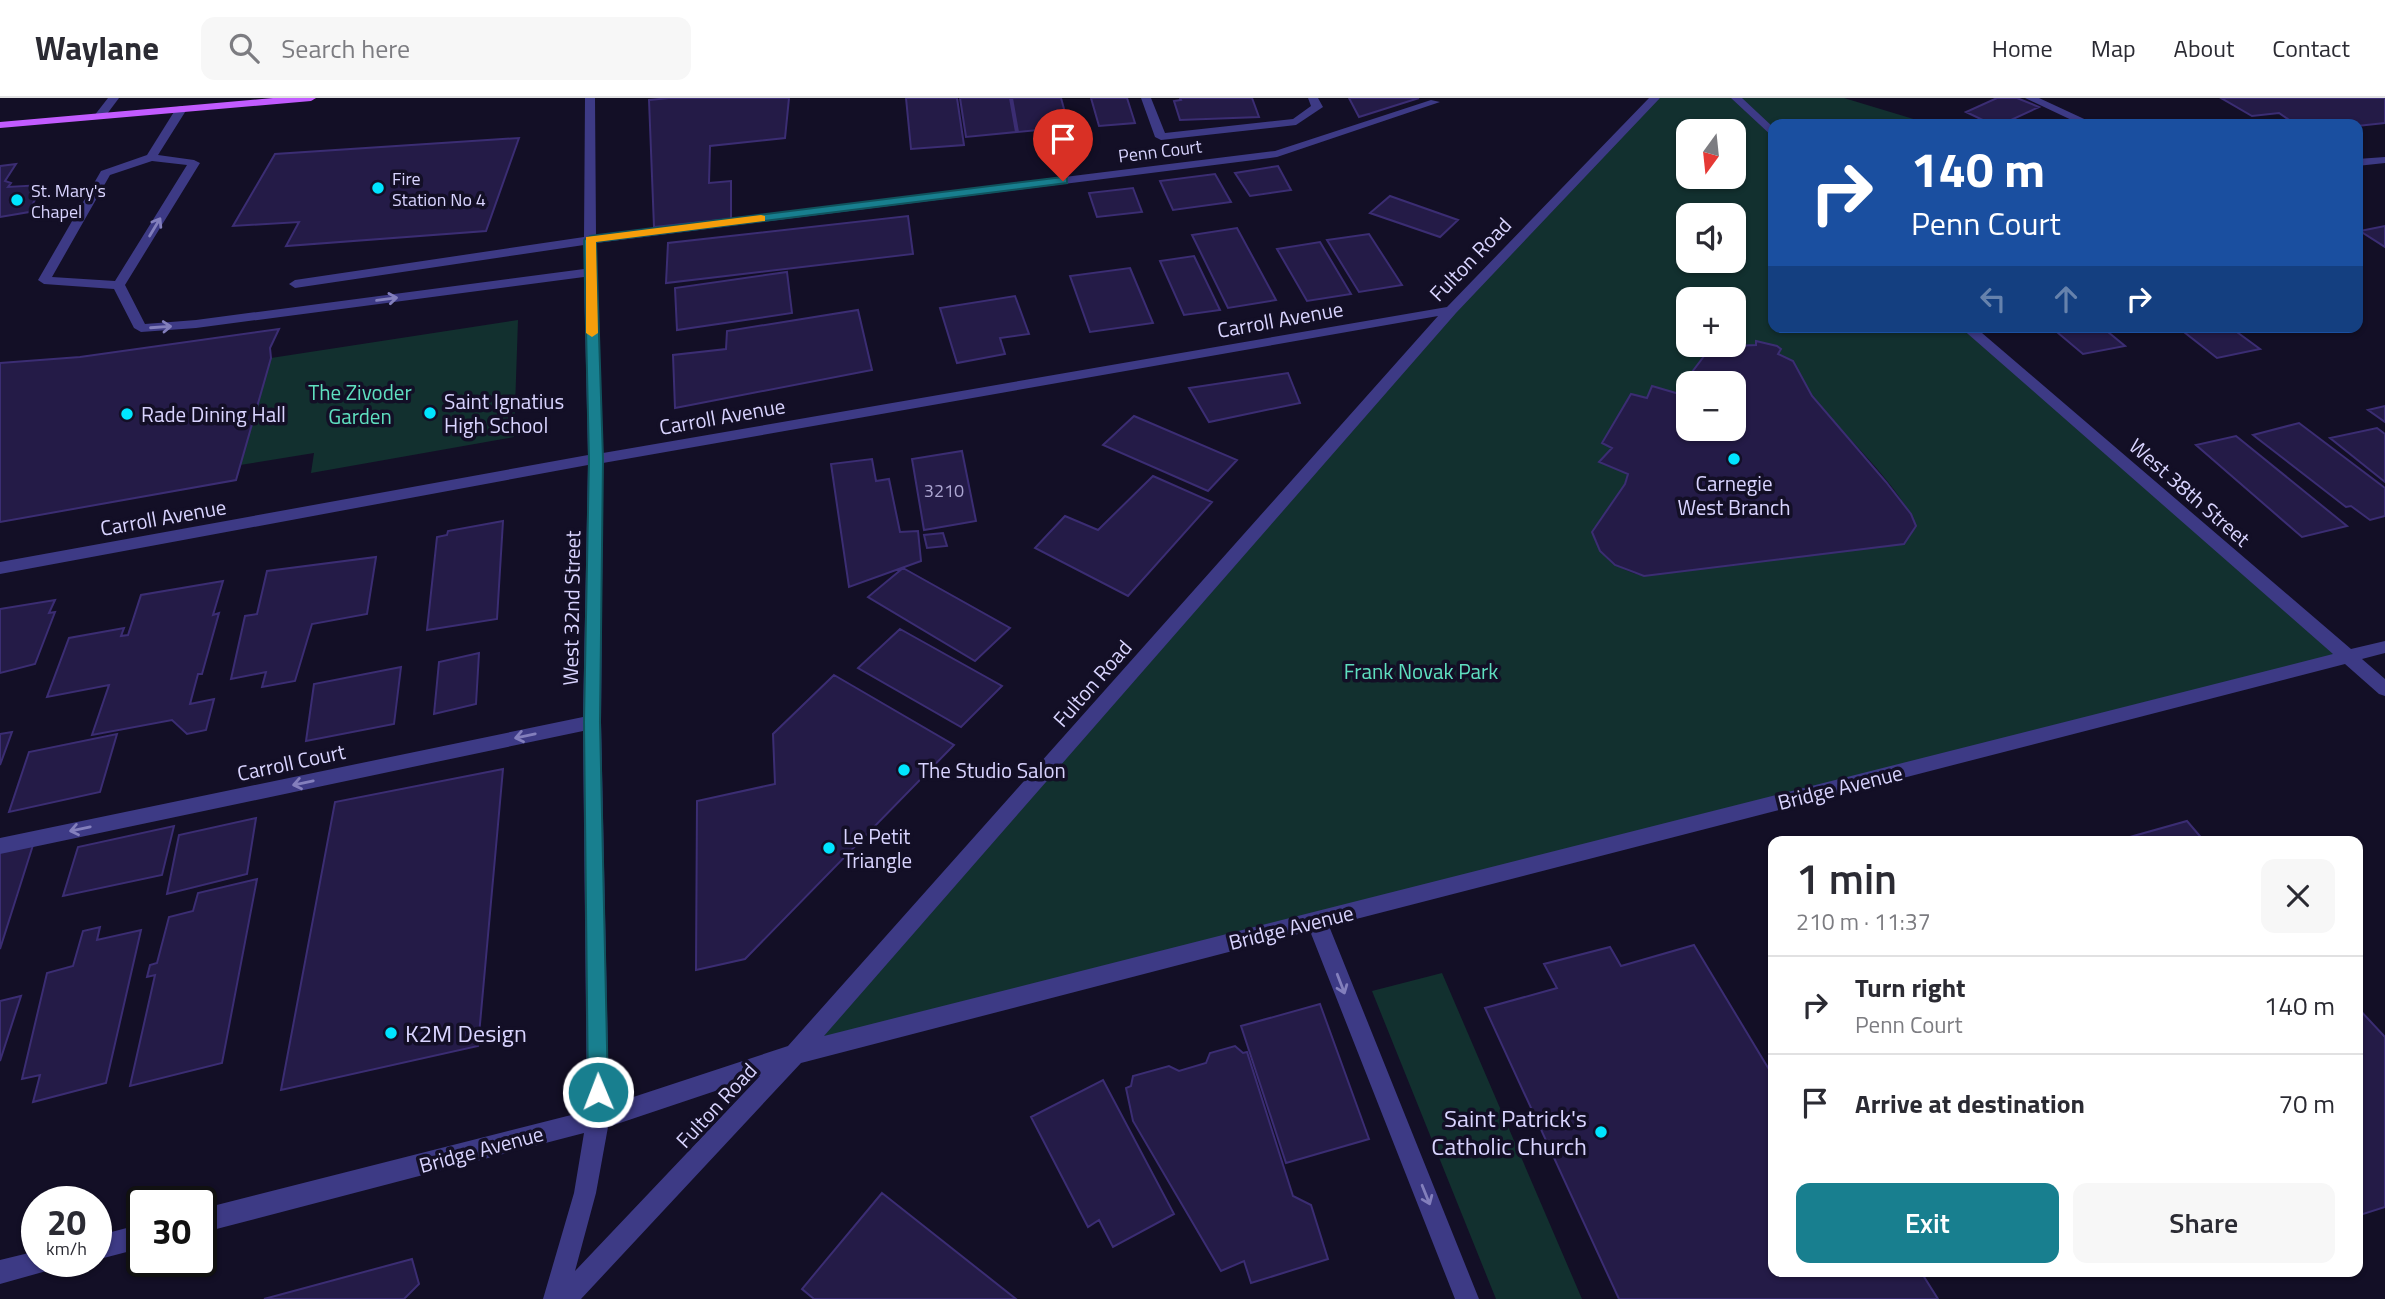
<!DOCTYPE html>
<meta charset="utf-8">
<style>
body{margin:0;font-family:"Titillium Web",sans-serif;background:#f7f7f7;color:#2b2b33;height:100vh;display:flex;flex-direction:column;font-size:26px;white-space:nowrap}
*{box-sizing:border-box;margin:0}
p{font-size:23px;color:#7c7c81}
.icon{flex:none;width:38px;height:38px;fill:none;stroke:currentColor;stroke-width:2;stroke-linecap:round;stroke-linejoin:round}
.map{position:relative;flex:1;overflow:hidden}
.drawer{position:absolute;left:1768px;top:738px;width:595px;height:441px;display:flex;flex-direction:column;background:#fff;border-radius:14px;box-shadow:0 2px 5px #0004}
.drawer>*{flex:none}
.hud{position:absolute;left:1768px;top:21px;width:595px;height:214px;border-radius:14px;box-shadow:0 2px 5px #0004;background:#1a4fa0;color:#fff;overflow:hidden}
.needle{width:46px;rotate:195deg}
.buttons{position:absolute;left:1676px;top:21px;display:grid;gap:14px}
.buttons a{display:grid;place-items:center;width:70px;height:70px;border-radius:14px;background:#fff;box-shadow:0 2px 5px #0004;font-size:35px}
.speed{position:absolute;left:21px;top:1088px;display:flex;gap:14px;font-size:35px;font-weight:700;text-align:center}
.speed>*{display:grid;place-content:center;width:91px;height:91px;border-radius:50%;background:#fff;box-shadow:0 2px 5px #0004;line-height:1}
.speed small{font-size:18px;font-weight:400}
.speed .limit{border:4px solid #111;border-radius:10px;background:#fff;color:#111}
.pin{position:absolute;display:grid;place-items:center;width:60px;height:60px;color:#fff;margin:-72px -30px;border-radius:50% 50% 50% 0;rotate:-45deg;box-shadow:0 0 7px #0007}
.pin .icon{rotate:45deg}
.me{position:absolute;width:77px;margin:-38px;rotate:359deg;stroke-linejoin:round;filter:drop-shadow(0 0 5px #0008)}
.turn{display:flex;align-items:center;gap:24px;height:147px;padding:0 28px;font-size:32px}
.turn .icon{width:91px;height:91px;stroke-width:2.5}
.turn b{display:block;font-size:49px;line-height:60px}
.lanes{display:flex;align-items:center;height:66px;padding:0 28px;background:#0003;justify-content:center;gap:35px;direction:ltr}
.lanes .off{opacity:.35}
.round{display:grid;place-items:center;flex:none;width:74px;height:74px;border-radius:14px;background:#f7f7f7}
.summary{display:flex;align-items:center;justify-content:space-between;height:119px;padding:0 28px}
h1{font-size:42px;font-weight:600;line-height:52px}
.primary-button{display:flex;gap:14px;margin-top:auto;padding:14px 28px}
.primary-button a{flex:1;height:80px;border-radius:14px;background:#187f8f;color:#fff;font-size:28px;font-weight:600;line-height:80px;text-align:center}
.primary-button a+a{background:#f7f7f7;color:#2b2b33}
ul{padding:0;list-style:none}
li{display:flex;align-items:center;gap:21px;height:98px;padding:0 28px;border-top:2px solid #e1e1e2}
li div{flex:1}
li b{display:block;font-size:26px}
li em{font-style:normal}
header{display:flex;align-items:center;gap:42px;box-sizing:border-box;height:98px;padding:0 35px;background:#fff;border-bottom:2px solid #e1e1e2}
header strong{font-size:33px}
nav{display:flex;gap:38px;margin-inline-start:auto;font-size:24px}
.search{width:490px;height:63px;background:#f7f7f7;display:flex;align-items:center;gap:18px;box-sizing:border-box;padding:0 24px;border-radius:14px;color:#7c7c81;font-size:26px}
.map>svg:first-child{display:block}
.green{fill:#12302f;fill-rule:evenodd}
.building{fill:#241b47;stroke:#3b2d73;stroke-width:2;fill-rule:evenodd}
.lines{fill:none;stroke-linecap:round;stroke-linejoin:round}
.minor{fill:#3d3a85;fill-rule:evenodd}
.major{fill:#c25bff;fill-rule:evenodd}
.oneway{stroke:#837fbc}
.route{fill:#187f8f;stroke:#10535d;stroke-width:2}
.slow{fill:#f59e0b}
.poi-dot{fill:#00e5ff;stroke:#130f26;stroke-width:2.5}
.labels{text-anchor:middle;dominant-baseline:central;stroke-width:7;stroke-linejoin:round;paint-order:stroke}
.far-street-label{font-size:18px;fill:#d9d4ff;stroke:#130f26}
.far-poi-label{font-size:18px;fill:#d9d4ff;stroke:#130f26;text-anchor:start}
.number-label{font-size:18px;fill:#aca6d1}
.street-label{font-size:21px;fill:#d9d4ff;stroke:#130f26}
.park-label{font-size:21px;fill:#5fe0c0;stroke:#130f26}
.poi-label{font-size:21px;fill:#d9d4ff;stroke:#130f26;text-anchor:start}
.near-poi-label{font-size:24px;fill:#d9d4ff;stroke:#130f26;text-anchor:start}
</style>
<header>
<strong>Waylane</strong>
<div class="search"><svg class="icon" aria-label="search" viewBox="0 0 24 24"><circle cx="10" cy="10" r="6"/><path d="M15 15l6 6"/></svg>Search here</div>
<nav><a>Home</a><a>Map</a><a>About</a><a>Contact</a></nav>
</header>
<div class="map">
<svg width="2385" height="1201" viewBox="0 0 2385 1201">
<rect width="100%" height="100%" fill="#130f26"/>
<path class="green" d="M 1655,0 L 1844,0 L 1930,26 L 1773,26 L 1773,229 L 1986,229 L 1975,236 L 2349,559 L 795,956 L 1451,212 ZM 1689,33 L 1734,33 L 1734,79 L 1689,79 ZM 1689,117 L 1734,117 L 1734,163 L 1689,163 ZM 1689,201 L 1734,201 L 1734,247 L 1689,247 ZM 1757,243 L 1777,248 L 1778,256 C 1804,268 1798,280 1814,301 C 1843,336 1900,388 1916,428 L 1903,446 L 1644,478 C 1617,472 1602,459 1592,434 L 1625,386 L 1628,376 L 1612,350 L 1602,345 L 1631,296 L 1647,300 L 1652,288 L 1676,295 L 1711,249 L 1756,247 Z
M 518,222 L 514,339 L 311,375 L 314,355 L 240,367 L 271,260 Z
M 1442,875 L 1582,1201 L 1496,1201 L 1372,893 Z"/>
<path class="building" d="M 669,0 L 789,0 L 785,40 L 710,48 L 709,85 L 731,83 L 731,121 L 654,129 L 649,2 Z
M 906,0 L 957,0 L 964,47 L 911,51 Z
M 960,0 L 1010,0 L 1016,34 L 966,39 Z
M 1012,0 L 1061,0 L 1069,29 L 1018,34 Z
M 1091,0 L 1127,0 L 1135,25 L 1099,28 Z
M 1180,0 L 1252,0 L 1259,19 L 1180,22 L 1174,3 L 1181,2 Z
M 1349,0 L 1419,0 L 1359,19 Z
M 1997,0 L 2017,0 L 2039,9 L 2013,21 L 2023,26 L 1991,26 L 1966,14 Z
M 2221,0 L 2385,0 L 2385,25 L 2357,28 L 2295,26 L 2279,15 L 2252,18 Z
M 519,40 L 486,133 L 286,148 L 299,124 L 233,128 L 275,56 Z
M 16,66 L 5,83 L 11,85 L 8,89 L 42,87 L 29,114 L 0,119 L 0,68 Z
M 1278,68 L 1291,92 L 1250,98 L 1235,75 Z
M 1215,76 L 1231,104 L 1173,112 L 1160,83 Z
M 1133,90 L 1142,114 L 1097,119 L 1089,95 Z
M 1390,98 L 1458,122 L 1440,139 L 1370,115 Z
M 908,118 L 913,156 L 666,185 L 668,145 Z
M 2385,128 L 2385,149 L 2360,133 Z
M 1237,130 L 1276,202 L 1228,210 L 1192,137 Z
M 1369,136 L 1402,187 L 1359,194 L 1327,142 Z
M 1320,144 L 1351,196 L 1307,203 L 1277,151 Z
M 1194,158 L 1220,212 L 1184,217 L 1160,163 Z
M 1130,170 L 1153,225 L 1090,234 L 1070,178 Z
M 787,174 L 792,215 L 677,232 L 675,190 Z
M 1015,198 L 1029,236 L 1000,240 L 1005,256 L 957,265 L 940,210 Z
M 858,212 L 872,272 L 675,310 L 673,257 L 726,251 L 727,233 Z
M 2051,229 L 2102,229 L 2125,248 L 2083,256 Z
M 2185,229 L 2230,229 L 2260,251 L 2217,260 L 2179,230 Z
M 279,231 L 270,250 L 271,260 L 236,382 L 0,424 L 0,265 L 80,259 Z
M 1756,243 L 1777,248 L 1781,251 L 1778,256 L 1793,263 L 1812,298 L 1886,384 L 1911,416 L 1916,428 L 1904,446 L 1644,478 L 1615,467 L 1600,453 L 1592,434 L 1625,386 L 1628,376 L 1599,364 L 1612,350 L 1602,345 L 1631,296 L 1647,300 L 1652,288 L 1676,295 L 1711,249 L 1756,247 ZM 1689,285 L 1734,285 L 1734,331 L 1689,331 Z
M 1288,275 L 1300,305 L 1209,324 L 1189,290 Z
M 2385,308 L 2385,324 L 2368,312 Z
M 1134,318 L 1237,362 L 1208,393 L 1103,347 Z
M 2299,325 L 2385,390 L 2385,418 L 2370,422 L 2351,408 L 2346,409 L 2253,337 Z
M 2377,330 L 2385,336 L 2385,384 L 2330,340 Z
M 2236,338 L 2347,428 L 2302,439 L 2196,347 Z
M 962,353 L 976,423 L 924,432 L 912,361 Z
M 872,361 L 876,383 L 889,381 L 900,434 L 918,433 L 921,463 L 849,489 L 831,366 Z
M 1153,378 L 1212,404 L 1128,498 L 1035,450 L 1065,418 L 1098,432 Z
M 503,423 L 497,521 L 427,532 L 437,439 L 447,437 L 448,433 Z
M 943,435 L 947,448 L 927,450 L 924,437 Z
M 376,459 L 367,516 L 312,526 L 295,583 L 262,589 L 266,574 L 231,581 L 245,518 L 257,516 L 267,473 Z
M 903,470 L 1010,530 L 975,563 L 868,499 Z
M 223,483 L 213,517 L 219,515 L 202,576 L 198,576 L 190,606 L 214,601 L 206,632 L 187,636 L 172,622 L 92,637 L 109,587 L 47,599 L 69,540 L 124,530 L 121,538 L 128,537 L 141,497 Z
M 55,502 L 49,515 L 55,514 L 35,566 L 0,575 L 0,511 Z
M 900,531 L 1002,588 L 961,629 L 858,570 Z
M 479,555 L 476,606 L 434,616 L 439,564 Z
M 401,569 L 394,626 L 306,643 L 314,586 Z
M 834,577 L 954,647 L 745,861 L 696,872 L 697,703 L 775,686 L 773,636 Z
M 12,634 L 0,667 L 0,636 Z
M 117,636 L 100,694 L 9,714 L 29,654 Z
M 503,671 L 478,948 L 281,992 L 335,704 Z
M 256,720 L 247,776 L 167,796 L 179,737 Z
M 2187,723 L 2205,744 L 2112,744 Z
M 174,728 L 162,777 L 63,798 L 78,749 Z
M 33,747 L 0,851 L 0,754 Z
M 257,781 L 222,965 L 130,988 L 155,877 L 147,879 L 150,867 L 157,865 L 169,819 L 193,813 L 198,795 Z
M 100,829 L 97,842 L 141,832 L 106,985 L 33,1004 L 40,977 L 22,981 L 47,875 L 73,868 L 83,833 Z
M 1694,847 L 1773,978 L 1773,1174 L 1921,1174 L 1938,1201 L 1619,1201 L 1485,910 L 1557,890 L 1544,866 L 1610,849 L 1621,868 Z
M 21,898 L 0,963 L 0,903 Z
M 1320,906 L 1369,1041 L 1286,1065 L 1241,928 Z
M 2357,909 L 2385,939 L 2385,1109 L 2357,1118 Z
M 1235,948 L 1243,955 L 1247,954 L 1293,1098 L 1311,1107 L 1328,1161 L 1251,1185 L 1244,1163 L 1221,1173 L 1133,1023 L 1126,990 L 1131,988 L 1133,978 L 1169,968 L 1179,973 L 1206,965 L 1210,955 Z
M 1103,982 L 1174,1116 L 1113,1149 L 1099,1122 L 1088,1129 L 1031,1019 Z
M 882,1095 L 1016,1201 L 814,1201 L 802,1191 Z
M 412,1161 L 419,1186 L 404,1201 L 264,1201 Z"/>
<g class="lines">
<path class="minor" d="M 108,0 L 119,0 L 104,20 L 96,20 L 94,18 Z
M 585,0 L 595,0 L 596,137 L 1275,53 L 1431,2 L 1440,4 L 1277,59 L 596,145 L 603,355 L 1447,209 L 1649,0 L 1660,0 L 1456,215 L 824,938 L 2333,556 L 1960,229 L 1975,229 L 2351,551 L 2385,543 L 2385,555 L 2362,561 L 2385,581 L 2385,598 L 2379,596 L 2345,566 L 1329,828 L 1479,1201 L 1455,1201 L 1310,833 L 801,965 L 581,1201 L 543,1201 L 574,1095 L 584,1035 L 201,1135 L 201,1111 L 587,1013 L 583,633 L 0,756 L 0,740 L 583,619 L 588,367 L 0,476 L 0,464 L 588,357 L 584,179 L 196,230 L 141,234 L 134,230 L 114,191 L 44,186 L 38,182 L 101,73 L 147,57 L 177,9 L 181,8 L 187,11 L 158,57 L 194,62 L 200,65 L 125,187 L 145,226 L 196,222 L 584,171 L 584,147 L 295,190 L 289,186 L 295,182 L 584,139 ZM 152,63 L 187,67 L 115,183 L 52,179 L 110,77 ZM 1438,218 L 788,948 L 609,1007 L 601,624 L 603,365 ZM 760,978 L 575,1173 L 596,1095 L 608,1029 Z
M 1141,0 L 1151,0 L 1165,35 L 1293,21 L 1311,8 L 1308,0 L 1318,0 L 1323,9 L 1296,27 L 1161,42 L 1155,39 Z
M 1731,0 L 1742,0 L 1773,29 L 1773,39 Z
M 2025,0 L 2039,0 L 2095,26 L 2080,26 Z
M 2385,59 L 2385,65 L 2357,68 L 2357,61 Z
M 142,1126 L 142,1150 L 96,1162 L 96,1138 Z
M 37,1153 L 37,1164 L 54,1164 L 50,1172 L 0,1186 L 0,1162 Z"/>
<path class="major" d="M 273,0 L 316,0 L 311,3 L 0,30 L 0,24 Z"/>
</g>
<defs><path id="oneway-shaft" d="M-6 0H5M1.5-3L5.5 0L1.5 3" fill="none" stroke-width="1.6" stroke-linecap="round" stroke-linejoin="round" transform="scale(1.75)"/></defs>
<g class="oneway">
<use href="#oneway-shaft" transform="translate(155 129) rotate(-59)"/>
<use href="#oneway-shaft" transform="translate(387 201) rotate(-8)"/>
<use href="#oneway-shaft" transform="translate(161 229) rotate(-4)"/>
<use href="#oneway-shaft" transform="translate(525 638) rotate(168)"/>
<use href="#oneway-shaft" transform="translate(303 685) rotate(168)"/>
<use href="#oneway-shaft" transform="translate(80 731) rotate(168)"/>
<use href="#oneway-shaft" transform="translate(1341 886) rotate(69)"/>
<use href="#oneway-shaft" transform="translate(1426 1097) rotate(68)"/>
</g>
<path class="route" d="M 1063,79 L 1067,80 L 1067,85 L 596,144 L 603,361 L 600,624 L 608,994 L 605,1001 L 598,1004 L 591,1001 L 588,994 L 584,624 L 589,361 L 584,142 L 590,138 Z"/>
<path class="slow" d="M 761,117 L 765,118 L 765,123 L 596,144 L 598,235 L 592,239 L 586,235 L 586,139 Z"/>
<g class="poi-dot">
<circle cx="378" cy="90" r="7"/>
<circle cx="17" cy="102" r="7"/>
<circle cx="430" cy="315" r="7"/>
<circle cx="127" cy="316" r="7"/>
<circle cx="1734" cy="361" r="7"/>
<circle cx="904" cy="672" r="7"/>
<circle cx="829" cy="750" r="7"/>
<circle cx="391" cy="935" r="7"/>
<circle cx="1601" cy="1034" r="7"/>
</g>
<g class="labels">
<g class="far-street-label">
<text transform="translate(1160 53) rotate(-7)">Penn Court</text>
</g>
<g class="far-poi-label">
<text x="392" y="80">Fire<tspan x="392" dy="21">Station No 4</tspan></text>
<text x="31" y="92">St. Mary's<tspan x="31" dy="21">Chapel</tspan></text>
</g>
<g class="number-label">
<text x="944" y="392">3210</text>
</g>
<g class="street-label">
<text transform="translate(1470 161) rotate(-46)">Fulton Road</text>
<text transform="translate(1280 221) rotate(-10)">Carroll Avenue</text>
<text transform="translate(722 318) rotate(-10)">Carroll Avenue</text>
<text transform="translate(2190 394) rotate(41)">West 38th Street</text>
<text transform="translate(163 419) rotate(-10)">Carroll Avenue</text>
<text transform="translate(571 510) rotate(-89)">West 32nd Street</text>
<text transform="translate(1092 585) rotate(-49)">Fulton Road</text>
<text transform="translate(291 664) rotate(-12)">Carroll Court</text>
<text transform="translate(1840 689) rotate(-14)">Bridge Avenue</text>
<text transform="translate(1291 829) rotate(-14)">Bridge Avenue</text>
<text transform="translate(716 1007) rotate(-47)">Fulton Road</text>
<text transform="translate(481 1051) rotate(-15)">Bridge Avenue</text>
</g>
<g class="park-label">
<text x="360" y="294">The Zivoder<tspan x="360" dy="24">Garden</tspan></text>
<text x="1421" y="573">Frank Novak Park</text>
</g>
<g class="poi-label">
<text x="444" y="303">Saint Ignatius<tspan x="444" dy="24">High School</tspan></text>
<text x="141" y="316">Rade Dining Hall</text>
<text x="1734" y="385" text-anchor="middle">Carnegie<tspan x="1734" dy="24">West Branch</tspan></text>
<text x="918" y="672">The Studio Salon</text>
<text x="843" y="738">Le Petit<tspan x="843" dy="24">Triangle</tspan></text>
</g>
<g class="near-poi-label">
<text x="405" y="935">K2M Design</text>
<text x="1587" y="1020" text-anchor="end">Saint Patrick's<tspan x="1587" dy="28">Catholic Church</tspan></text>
</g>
</g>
</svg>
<div class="buttons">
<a><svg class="needle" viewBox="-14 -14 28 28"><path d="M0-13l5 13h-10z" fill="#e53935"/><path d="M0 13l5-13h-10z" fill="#7c7c81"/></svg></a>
<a><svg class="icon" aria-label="sound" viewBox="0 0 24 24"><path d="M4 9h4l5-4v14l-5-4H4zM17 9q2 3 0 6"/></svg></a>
<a>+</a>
<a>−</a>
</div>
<div class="speed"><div>20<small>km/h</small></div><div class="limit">30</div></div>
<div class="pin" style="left:1063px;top:83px;background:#d93025"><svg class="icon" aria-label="arrive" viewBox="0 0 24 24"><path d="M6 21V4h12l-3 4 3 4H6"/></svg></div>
<svg class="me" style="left:598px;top:994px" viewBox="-20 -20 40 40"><circle r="17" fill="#187f8f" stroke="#fff" stroke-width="3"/><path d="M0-11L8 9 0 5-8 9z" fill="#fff"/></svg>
<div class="hud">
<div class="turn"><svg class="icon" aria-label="right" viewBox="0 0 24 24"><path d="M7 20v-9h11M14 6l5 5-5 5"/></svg><div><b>140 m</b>Penn Court</div></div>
<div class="lanes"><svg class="icon off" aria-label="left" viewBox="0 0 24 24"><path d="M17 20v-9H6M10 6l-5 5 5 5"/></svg><svg class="icon off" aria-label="ahead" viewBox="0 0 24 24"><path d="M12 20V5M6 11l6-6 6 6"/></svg><svg class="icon" aria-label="right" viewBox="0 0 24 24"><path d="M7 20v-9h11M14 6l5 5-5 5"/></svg></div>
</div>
<section class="drawer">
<div class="summary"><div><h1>1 min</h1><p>210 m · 11:37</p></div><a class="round"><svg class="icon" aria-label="close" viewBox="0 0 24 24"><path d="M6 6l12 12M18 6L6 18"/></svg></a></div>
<ul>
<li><svg class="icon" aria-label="right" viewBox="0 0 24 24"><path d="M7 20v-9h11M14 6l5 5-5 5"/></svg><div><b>Turn right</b><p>Penn Court</p></div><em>140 m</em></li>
<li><svg class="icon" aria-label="arrive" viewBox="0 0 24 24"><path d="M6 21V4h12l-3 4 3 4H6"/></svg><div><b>Arrive at destination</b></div><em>70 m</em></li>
</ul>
<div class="primary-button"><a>Exit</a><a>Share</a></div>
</section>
</div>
